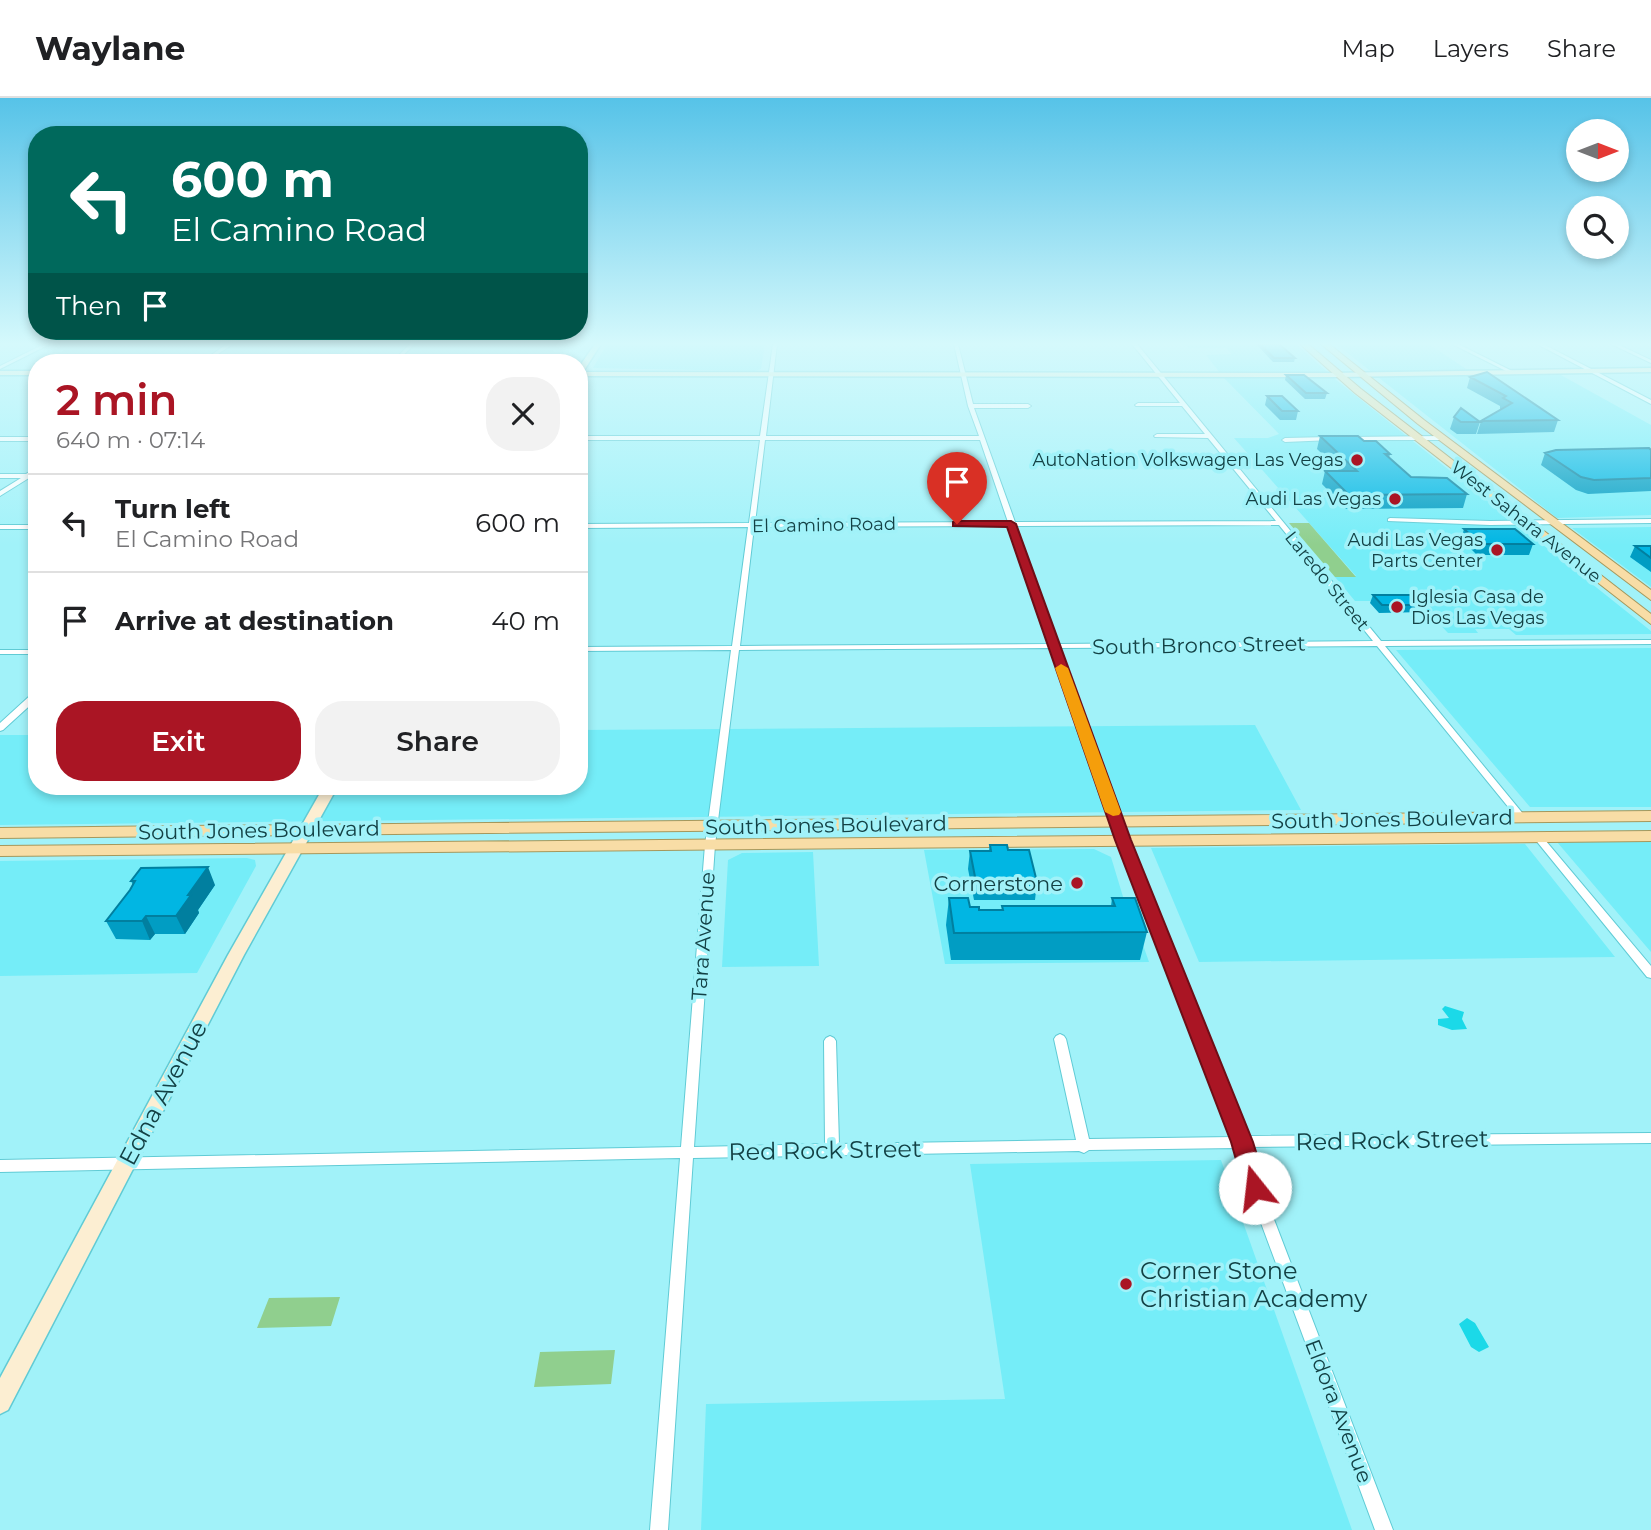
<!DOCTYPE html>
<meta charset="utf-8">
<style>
body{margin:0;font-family:Montserrat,sans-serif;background:#f2f2f2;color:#202124;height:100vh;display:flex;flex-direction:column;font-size:26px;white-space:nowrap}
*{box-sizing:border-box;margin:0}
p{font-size:23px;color:#757577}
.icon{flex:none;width:38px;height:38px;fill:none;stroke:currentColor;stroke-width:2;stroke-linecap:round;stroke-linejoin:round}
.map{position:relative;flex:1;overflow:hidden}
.sheet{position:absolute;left:28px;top:256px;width:560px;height:441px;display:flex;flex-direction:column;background:#fff;border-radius:28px;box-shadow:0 4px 10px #0003}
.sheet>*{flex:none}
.top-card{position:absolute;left:28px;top:28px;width:560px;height:214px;border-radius:28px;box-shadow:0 4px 10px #0003;background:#00695c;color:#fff;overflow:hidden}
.needle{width:46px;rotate:90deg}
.fabs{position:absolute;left:1566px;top:21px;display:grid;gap:14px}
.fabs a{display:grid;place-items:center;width:63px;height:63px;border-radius:50%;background:#fff;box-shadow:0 4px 10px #0003;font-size:35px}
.pin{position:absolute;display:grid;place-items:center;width:60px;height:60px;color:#fff;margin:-72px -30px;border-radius:50% 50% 50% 0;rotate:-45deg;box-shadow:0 0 7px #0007}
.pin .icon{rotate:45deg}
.me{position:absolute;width:77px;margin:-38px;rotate:344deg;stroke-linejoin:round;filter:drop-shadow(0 0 5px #0008)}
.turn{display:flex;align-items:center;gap:24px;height:147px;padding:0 28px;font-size:32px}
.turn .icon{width:91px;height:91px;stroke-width:2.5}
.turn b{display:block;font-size:49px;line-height:60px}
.then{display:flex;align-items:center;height:66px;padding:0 28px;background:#0003;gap:14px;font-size:26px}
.round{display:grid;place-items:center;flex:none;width:74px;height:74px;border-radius:28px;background:#f2f2f2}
.head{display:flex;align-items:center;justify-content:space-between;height:119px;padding:0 28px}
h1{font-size:42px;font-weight:600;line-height:52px;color:#aa1524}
.cta{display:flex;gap:14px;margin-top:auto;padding:14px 28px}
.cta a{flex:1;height:80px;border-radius:28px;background:#aa1524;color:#fff;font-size:28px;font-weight:600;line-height:80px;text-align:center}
.cta a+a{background:#f2f2f2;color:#202124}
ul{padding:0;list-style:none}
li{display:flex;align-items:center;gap:21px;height:98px;padding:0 28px;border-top:2px solid #e0e0e0}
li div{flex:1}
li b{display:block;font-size:26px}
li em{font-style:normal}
header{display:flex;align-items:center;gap:42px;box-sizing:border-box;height:98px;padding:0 35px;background:#fff;border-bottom:2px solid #e0e0e0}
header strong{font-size:33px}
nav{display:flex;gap:38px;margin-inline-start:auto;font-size:24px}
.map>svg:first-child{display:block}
.built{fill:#75edf8}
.green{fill:#90cf8e}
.water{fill:#1bd9e8}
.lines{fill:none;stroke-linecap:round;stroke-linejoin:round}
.street-casing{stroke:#60cbd5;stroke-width:2}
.secondary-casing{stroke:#60cbd5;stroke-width:3}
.primary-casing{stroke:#a5985d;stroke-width:2}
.street{fill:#fff;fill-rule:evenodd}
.secondary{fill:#fceed2;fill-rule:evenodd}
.primary{fill:#f8dda6;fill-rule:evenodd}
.wall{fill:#019dc3}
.shaded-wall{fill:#017f9f}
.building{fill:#01b6e3;stroke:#017f9f;stroke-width:2}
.route{fill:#aa1524;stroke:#6e0e17;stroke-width:2}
.slow{fill:#f59e0b}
.poi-dot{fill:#aa1524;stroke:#a1f2f9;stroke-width:2.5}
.labels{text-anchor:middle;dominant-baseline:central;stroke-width:7;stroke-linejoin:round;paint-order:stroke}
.far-poi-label{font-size:18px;fill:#134145;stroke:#a1f2f9;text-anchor:end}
.far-street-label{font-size:18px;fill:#134145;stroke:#a1f2f9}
.street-label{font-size:21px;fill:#134145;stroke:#a1f2f9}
.poi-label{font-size:21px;fill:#134145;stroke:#a1f2f9;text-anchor:end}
.near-street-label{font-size:24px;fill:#134145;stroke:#a1f2f9}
.near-poi-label{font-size:24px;fill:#134145;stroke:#a1f2f9;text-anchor:start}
</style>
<header>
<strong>Waylane</strong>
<nav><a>Map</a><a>Layers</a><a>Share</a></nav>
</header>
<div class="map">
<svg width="1651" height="1432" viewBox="0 0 1651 1432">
<rect width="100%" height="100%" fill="#a1f2f9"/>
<path class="built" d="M 607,246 L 765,246 L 761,271 L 755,273 L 593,270 Z
M 1185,246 L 1296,246 L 1335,281 L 1651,533 L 1651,536 L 1516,537 L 1509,531 L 1475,531 L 1478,535 L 1448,535 L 1418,503 L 1355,503 L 1335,479 L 1356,478 L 1234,340 L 1268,340 L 1279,336 L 1224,280 L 1206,257 L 1232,256 L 1226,250 L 1188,250 Z
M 1336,246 L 1429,246 L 1466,271 L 1550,271 L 1651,327 L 1651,417 L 1557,420 Z
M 1651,429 L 1651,489 L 1572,430 Z
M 1651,550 L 1651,709 L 1530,709 L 1396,552 Z
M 1255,627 L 1301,712 L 0,727 L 0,637 L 37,637 L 37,688 L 579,688 L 579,632 Z
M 1651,743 L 1651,854 L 1557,744 Z
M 1525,746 L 1615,859 L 1199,864 L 1151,750 Z
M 1094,751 L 1111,759 L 1124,802 L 1128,804 L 1149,864 L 945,866 L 924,752 Z
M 813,754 L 819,868 L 722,869 L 728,762 L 742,755 Z
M 247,760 L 255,762 L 256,768 L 197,875 L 0,878 L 0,763 Z
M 1221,1062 L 1352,1432 L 701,1432 L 706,1306 L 1005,1301 L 970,1066 Z"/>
<path class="green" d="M 1289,425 L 1309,425 L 1356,479 L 1335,479 Z
M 340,1199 L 331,1228 L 257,1230 L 269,1200 Z
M 615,1252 L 611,1286 L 534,1289 L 540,1254 Z"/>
<path class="water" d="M 1445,908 L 1464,914 L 1462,921 L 1467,931 L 1452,932 L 1438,927 L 1438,921 L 1449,920 L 1442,911 Z
M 1467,1220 L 1475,1225 L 1489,1249 L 1479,1254 L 1471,1249 L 1459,1226 Z"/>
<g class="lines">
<g class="street-casing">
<path id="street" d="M 44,246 L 50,246 L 0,271 L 0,268 Z
M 227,246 L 233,246 L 206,264 L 201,264 Z
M 410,246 L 415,246 L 396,264 L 392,264 Z
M 773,246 L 777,246 L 766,338 L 979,338 L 968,308 L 954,246 L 958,246 L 973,306 L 1028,306 L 1031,308 L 1028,310 L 974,310 L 1015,424 L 1276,423 L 1208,340 L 1155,339 L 1154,338 L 1157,336 L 1205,336 L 1182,308 L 1136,308 L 1135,307 L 1138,305 L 1180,305 L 1132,246 L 1137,246 L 1381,543 L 1651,542 L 1651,546 L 1385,548 L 1524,717 L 1526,719 L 1521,722 L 1518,721 L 1377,548 L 1059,550 L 1157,819 L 1185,880 L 1246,1038 L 1651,1035 L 1651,1045 L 1250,1049 L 1262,1090 L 1393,1432 L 1375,1432 L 1248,1090 L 1237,1050 L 1089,1052 L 1084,1055 L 1079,1053 L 693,1060 L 668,1432 L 650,1432 L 680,1060 L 0,1074 L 0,1062 L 681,1049 L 705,747 L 731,552 L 579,553 L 579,549 L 732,548 L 748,429 L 579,430 L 579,426 L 749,425 L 760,342 L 579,342 L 579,338 L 760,338 ZM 765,342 L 980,342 L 1008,424 L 755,425 ZM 1279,427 L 1373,543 L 1057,546 L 1016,428 ZM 1009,428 L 1050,546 L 740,548 L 754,429 ZM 1051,550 L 1147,819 L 1173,880 L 1233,1039 L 1089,1041 L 1066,941 L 1064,938 L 1060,936 L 1056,938 L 1054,941 L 1076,1042 L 839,1046 L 836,943 L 834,940 L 830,938 L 826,940 L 824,943 L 825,1046 L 694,1049 L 715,747 L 739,552 Z
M 1452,246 L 1458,246 L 1514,274 L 1510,275 Z
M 1537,246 L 1543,246 L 1651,302 L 1651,306 Z
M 1611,246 L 1617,246 L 1651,262 L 1651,265 Z
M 0,339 L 37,339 L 37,343 L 0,343 Z
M 1330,339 L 1332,340 L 1332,342 L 1285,344 L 1282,342 L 1285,340 Z
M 1348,339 L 1442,338 L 1445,340 L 1442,342 L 1346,342 L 1346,340 Z
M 37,370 L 37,375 L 0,398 L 0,393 L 21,380 L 0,380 L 0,376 L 26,376 Z
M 1390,420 L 1490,423 L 1651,421 L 1651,425 L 1490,427 L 1388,423 L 1388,421 Z
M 0,427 L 37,427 L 37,431 L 0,431 Z
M 0,552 L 37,552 L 37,556 L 0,556 Z
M 34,594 L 37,594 L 37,601 L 3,632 L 0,633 L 0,625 Z
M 1537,735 L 1540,736 L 1651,868 L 1651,880 L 1647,879 L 1534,740 L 1532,738 Z"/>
</g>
<g class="secondary-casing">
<path id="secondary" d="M 595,246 L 601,246 L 583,274 L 1328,275 L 1651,270 L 1651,274 L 1339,279 L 579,278 L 579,269 Z
M 0,273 L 37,273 L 37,277 L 0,277 Z
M 324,688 L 338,688 L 244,857 L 8,1312 L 0,1316 L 0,1280 L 228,857 Z"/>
</g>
<g class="primary-casing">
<path id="primary" d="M 1300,246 L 1308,246 L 1361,291 L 1651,516 L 1651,526 L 1355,295 Z
M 1321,246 L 1329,246 L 1424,322 L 1651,492 L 1651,502 L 1418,326 Z
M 1651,713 L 1651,723 L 0,740 L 0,730 Z
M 1651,733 L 1651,743 L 0,758 L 0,748 Z"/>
</g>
<use href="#street" class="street"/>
<use href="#secondary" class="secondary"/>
<use href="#primary" class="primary"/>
</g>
<path class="wall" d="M 1256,246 L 1279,246 L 1295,260 L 1294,264 L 1273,264 Z
M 1286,277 L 1327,295 L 1325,301 L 1305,301 L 1285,282 Z
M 1470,279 L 1558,322 L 1554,334 L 1477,336 L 1481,323 L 1500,312 L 1500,308 L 1467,290 Z
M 1267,298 L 1298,313 L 1296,322 L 1280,322 L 1265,307 Z
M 1454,319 L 1480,324 L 1476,336 L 1457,336 L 1450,331 Z
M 1320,338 L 1364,343 L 1390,356 L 1389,360 L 1411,379 L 1467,396 L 1463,410 L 1346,411 L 1322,386 L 1325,373 L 1340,373 L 1317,351 Z
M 1651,352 L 1651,393 L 1588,396 L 1576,392 L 1541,367 L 1545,355 Z
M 1464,431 L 1533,446 L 1529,457 L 1477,457 L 1461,441 Z
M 1635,448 L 1651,448 L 1651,474 L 1630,459 Z
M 1373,497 L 1426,507 L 1424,514 L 1379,515 L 1370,505 Z
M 990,747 L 1008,752 L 1037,784 L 1035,802 L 974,802 L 968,771 L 970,753 L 989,753 Z
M 131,783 L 215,787 L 198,812 L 199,815 L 185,836 L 155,836 L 150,842 L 116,841 L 106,823 L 130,792 L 133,787 Z
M 949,800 L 979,812 L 1002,812 L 1002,808 L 1111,808 L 1112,800 L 1147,834 L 1140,862 L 951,862 L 946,827 Z"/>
<path class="shaded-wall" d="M 208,769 L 215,787 L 198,812 L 199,815 L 185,836 L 176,818 L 188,797 Z
M 146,818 L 155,836 L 150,842 L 142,823 Z"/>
<path class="building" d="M 1260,246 L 1279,246 L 1295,260 L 1274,260 Z
M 1487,274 L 1558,322 L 1481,323 L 1512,305 L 1503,300 L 1506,298 L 1470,279 Z
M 1286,277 L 1304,277 L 1327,295 L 1306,295 Z
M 1267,298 L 1282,298 L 1298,313 L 1282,313 Z
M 1461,310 L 1480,324 L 1461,324 L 1454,319 Z
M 1320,338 L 1358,338 L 1364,343 L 1376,343 L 1390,356 L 1385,356 L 1411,379 L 1447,380 L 1467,396 L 1349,397 L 1325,373 L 1357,373 Z
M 1649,350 L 1651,352 L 1651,380 L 1594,382 L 1581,379 L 1545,355 L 1556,352 Z
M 1464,431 L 1515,431 L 1533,446 L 1481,446 Z
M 1635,448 L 1651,448 L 1651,460 Z
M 1373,497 L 1417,497 L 1426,507 L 1382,507 Z
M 990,747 L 1007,747 L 1008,752 L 1029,752 L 1037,784 L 976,784 L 970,753 L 991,753 Z
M 208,769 L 188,797 L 191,797 L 176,818 L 146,818 L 142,823 L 106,823 L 130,792 L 135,783 L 131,783 L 141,770 Z
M 949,800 L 968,800 L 970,809 L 979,809 L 979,812 L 1003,812 L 1002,808 L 1115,808 L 1112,800 L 1135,800 L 1147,834 L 954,835 Z"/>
<linearGradient id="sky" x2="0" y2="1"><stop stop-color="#56c3e8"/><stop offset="0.55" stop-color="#d5f9fc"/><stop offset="1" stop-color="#d5f9fc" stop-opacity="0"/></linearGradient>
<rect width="1651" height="447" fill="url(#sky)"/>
<path class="route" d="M 957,423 L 1011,423 L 1016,426 L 1131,742 L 1253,1044 L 1267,1090 L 1264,1097 L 1255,1100 L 1247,1097 L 1244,1090 L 1231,1044 L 1115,742 L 1007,429 L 953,428 L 953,424 Z"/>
<path class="slow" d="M 1061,566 L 1068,570 L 1121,714 L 1119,717 L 1113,718 L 1105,714 L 1055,570 Z"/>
<g class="poi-dot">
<circle cx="1357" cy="362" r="7"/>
<circle cx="1395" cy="401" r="7"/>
<circle cx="1497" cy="452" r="7"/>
<circle cx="1397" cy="509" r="7"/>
<circle cx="1077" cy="785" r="7"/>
<circle cx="1126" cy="1186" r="7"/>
</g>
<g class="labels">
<g class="far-poi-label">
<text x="1343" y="362">AutoNation Volkswagen Las Vegas</text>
<text x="1381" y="401">Audi Las Vegas</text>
<text x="1483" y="442">Audi Las Vegas<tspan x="1483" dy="21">Parts Center</tspan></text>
<text x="1411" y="499" text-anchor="start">Iglesia Casa de<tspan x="1411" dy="21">Dios Las Vegas</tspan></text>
</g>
<g class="far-street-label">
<text transform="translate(1526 424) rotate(38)">West Sahara Avenue</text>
<text transform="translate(824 427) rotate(-1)">El Camino Road</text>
<text transform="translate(1327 483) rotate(51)">Laredo Street</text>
</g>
<g class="street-label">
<text transform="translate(1199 547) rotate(-1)">South Bronco Street</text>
<text transform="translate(1392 721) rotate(-1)">South Jones Boulevard</text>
<text transform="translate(826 727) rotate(-1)">South Jones Boulevard</text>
<text transform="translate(259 732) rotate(-1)">South Jones Boulevard</text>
<text transform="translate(703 838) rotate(-86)">Tara Avenue</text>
<text transform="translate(1339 1313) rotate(69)">Eldora Avenue</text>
</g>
<g class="poi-label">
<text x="1063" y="785">Cornerstone</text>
</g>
<g class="near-street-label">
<text transform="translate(163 995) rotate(-62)">Edna Avenue</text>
<text transform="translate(1392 1042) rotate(-1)">Red Rock Street</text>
<text transform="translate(825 1052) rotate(-1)">Red Rock Street</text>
</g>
<g class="near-poi-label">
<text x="1140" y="1172">Corner Stone<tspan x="1140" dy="28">Christian Academy</tspan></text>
</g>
</g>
</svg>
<div class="fabs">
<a><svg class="needle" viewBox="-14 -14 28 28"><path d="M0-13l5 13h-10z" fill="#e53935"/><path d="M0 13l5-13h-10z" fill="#757577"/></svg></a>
<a><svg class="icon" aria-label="search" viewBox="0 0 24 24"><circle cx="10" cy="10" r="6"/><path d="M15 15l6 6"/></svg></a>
</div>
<div class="pin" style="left:957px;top:426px;background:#d93025"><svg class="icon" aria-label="arrive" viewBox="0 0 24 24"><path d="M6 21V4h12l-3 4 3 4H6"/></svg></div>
<svg class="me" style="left:1255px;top:1090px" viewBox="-20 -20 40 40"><circle r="19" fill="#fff"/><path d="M0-13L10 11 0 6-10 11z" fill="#aa1524"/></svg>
<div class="top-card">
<div class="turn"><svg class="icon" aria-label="left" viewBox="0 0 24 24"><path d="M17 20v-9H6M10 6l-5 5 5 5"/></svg><div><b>600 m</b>El Camino Road</div></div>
<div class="then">Then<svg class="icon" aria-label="arrive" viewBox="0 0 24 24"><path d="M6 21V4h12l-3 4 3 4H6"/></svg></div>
</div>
<section class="sheet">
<div class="head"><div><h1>2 min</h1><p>640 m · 07:14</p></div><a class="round"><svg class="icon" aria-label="close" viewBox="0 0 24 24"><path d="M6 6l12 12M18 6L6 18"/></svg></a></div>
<ul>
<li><svg class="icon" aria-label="left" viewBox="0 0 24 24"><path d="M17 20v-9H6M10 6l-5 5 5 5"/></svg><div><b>Turn left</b><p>El Camino Road</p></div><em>600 m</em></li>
<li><svg class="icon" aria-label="arrive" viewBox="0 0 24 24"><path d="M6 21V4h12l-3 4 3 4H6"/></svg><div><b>Arrive at destination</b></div><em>40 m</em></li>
</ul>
<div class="cta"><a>Exit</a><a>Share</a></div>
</section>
</div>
